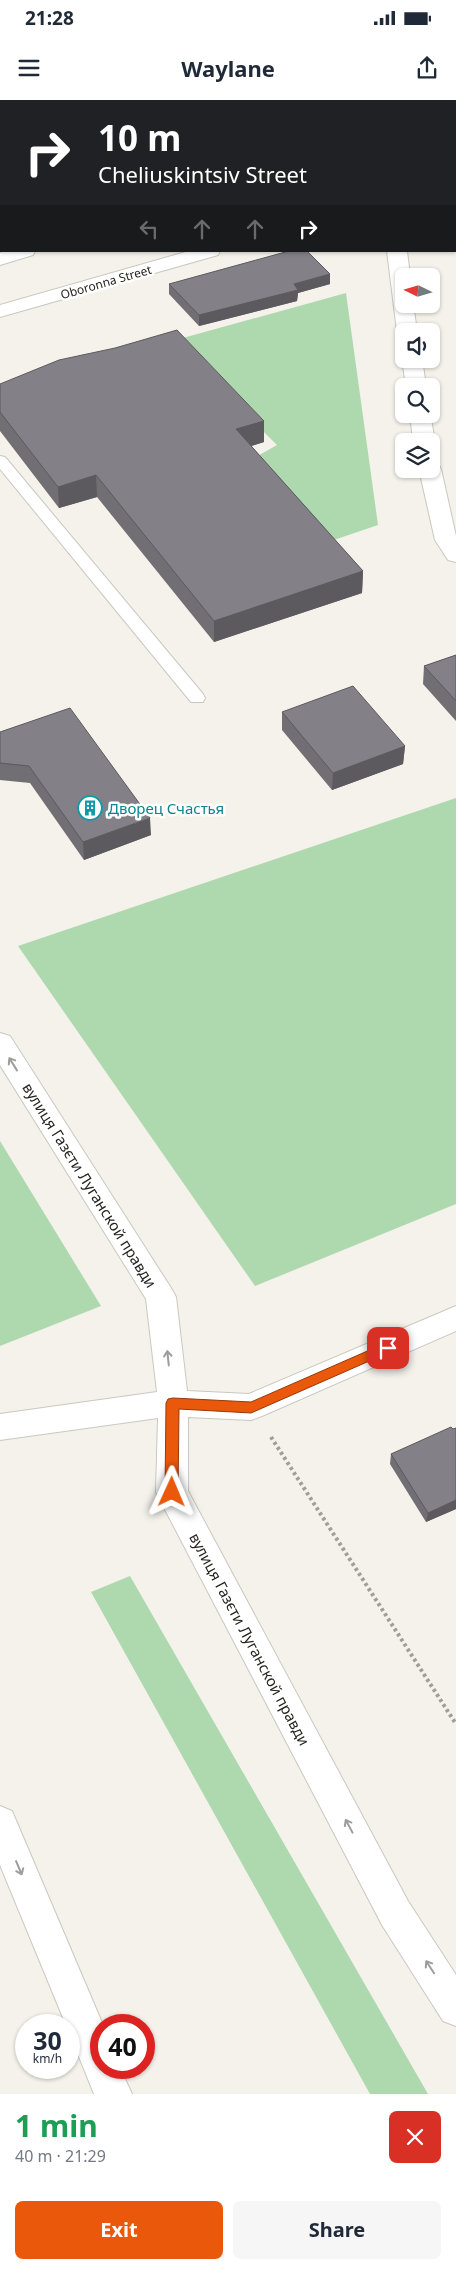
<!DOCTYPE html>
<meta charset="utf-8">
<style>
body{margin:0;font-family:"Noto Sans",sans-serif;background:#f6f6f7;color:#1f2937;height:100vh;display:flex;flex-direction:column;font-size:19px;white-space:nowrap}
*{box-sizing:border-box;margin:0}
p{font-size:16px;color:#747a83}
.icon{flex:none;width:28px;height:28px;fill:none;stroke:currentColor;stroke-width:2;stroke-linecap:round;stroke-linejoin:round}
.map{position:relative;height:1994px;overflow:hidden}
.drawer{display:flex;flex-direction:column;background:#fff;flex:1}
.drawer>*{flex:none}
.top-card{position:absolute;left:0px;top:0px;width:456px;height:152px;box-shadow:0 1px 4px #0004;background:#202124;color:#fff;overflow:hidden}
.needle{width:32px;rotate:275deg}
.tools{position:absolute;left:395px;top:168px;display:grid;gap:10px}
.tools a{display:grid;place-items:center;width:45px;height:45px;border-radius:8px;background:#fff;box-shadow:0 1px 4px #0004;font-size:25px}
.speed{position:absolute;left:15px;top:1914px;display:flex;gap:10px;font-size:25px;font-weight:700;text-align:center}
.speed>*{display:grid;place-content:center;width:65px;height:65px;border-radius:50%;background:#fff;box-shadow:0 1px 4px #0004;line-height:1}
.speed small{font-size:12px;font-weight:400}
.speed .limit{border:8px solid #d22;background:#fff;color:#111}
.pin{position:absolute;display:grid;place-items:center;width:42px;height:42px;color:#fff;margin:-21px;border-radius:10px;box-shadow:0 2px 8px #0006}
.me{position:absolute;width:55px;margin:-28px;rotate:1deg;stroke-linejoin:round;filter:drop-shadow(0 0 4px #0008)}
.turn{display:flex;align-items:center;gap:18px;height:105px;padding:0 15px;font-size:22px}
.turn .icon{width:65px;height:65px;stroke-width:2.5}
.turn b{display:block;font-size:35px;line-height:42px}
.lanes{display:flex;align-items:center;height:48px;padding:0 15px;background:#0003;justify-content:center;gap:25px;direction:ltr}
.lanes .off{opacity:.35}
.round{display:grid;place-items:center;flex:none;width:52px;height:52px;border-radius:8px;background:#f6f6f7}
.overview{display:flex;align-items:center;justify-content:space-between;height:85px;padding:0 15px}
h1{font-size:30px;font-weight:700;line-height:38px;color:#1e9e55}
.button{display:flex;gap:10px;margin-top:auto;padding:10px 15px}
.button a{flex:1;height:58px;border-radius:8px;background:#ea580c;color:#fff;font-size:20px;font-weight:700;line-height:58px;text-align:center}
.button a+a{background:#f6f6f7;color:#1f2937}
.status{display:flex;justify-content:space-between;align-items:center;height:35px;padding:0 25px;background:#fff;direction:ltr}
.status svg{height:14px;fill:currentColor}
header{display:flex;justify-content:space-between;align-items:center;height:65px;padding:0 15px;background:#fff;font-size:22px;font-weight:700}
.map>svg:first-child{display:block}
.green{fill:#aed9af}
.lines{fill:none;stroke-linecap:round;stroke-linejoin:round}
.lane-casing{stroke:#c9c8c0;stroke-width:2}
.street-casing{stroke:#c9c8c0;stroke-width:2}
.secondary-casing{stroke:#c9c8c0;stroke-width:2}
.primary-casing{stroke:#c9c8c0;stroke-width:2}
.path{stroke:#9f9e98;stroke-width:4;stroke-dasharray:3 3;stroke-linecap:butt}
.lane{fill:#fff;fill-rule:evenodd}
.street{fill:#fff;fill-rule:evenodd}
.secondary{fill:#fff;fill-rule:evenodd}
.primary{fill:#fff;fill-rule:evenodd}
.wall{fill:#716e74}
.shaded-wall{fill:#5c5a5e}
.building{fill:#838087;stroke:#5c5a5e}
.oneway{stroke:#9d9d9c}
.route{fill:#ea580c;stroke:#983908}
.labels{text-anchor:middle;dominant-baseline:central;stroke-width:5;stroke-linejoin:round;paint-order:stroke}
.far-street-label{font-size:12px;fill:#262522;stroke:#fff}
.culture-label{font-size:15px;fill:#0d838f;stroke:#fff;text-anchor:start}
.street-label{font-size:15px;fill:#262522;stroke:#fff}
</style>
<div class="status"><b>21:28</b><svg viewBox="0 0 49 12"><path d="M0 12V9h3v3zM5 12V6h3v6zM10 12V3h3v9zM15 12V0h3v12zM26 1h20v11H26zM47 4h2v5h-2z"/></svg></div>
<header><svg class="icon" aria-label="menu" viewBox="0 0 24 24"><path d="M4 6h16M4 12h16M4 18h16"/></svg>Waylane<svg class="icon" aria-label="share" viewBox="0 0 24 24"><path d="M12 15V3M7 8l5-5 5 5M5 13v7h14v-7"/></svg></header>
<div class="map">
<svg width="456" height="1994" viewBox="0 0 456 1994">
<rect width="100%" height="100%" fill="#f4f2ea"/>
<path class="green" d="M 346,193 L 378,425 L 328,442 L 254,358 L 277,345 L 172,241 Z
M 456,698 L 456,1104 L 255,1186 L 18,846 Z
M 0,1041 L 101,1206 L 0,1246 Z
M 130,1476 L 428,1994 L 370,1994 L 91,1492 Z"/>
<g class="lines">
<g class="lane-casing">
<path id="lane" d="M 0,356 L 5,357 L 203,594 L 205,598 L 203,602 L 191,602 L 0,369 Z"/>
</g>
<g class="street-casing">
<path id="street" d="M 387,151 L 407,151 L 410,176 L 404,176 L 404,204 L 413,204 L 417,231 L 404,231 L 404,236 L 397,231 Z
M 404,256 L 404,259 L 422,259 L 426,286 L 406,286 L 402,259 Z
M 410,314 L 430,314 L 435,341 L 431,345 L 431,341 L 413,341 Z
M 431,363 L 438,364 L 441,369 L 456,436 L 456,462 L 448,460 L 435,440 L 419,369 L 431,369 Z"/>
</g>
<g class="secondary-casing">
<path id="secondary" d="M 376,0 L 394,0 L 394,1 L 376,1 Z
M 0,933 L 10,936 L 171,1188 L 176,1197 L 187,1291 L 249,1294 L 456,1206 L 456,1231 L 262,1316 L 251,1320 L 188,1317 L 188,1391 L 408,1801 L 456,1875 L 456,1926 L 443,1921 L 382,1825 L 161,1402 L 156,1392 L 158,1318 L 0,1340 L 0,1314 L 157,1292 L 146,1199 L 0,965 Z
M 0,1706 L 12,1711 L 103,1925 L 101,1968 L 120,1968 L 132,1994 L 94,1994 L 69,1932 L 69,1925 L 66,1925 L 0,1765 Z"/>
</g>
<g class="primary-casing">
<path id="primary" d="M 455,34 L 456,34 L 456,44 L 455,44 Z
M 456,69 L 456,81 L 455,82 L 455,70 Z
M 5,151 L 35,151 L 33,155 L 0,165 L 0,153 Z
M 189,151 L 220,151 L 218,155 L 0,217 L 0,205 Z"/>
</g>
<path class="path" d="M 271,1337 L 456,1624"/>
<use href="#lane" class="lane"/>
<use href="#street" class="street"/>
<use href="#secondary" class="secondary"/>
<use href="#primary" class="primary"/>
</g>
<path class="wall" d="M 330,174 L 330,184 L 298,193 L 297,201 L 199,226 L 169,194 L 169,184 Z
M 0,284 L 264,321 L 264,342 L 251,346 L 363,471 L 362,493 L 214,542 L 97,397 L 59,408 L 0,331 Z
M 456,555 L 456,621 L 423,584 L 424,566 Z
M 282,612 L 405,646 L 403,664 L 332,690 L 282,630 Z
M 0,632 L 151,735 L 84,760 L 30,683 L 0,680 Z
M 456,1328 L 456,1409 L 426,1422 L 390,1364 L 391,1354 Z"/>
<path class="shaded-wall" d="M 0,62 L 1,62 L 1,85 L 0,85 Z
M 330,174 L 330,184 L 298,193 L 297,201 L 199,226 L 199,215 L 294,184 Z
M 264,321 L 264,342 L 236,351 L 236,329 Z
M 96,375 L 97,397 L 59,408 L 58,387 Z
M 363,471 L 362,493 L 214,542 L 214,521 Z
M 405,646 L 403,664 L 332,690 L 333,673 Z
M 150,718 L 151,735 L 84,760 L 83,742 Z
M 456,1400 L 456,1409 L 426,1422 L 428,1413 Z"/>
<path class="building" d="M 35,0 L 93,0 L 94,1 L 36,1 Z
M 223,0 L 294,0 L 295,1 L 221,1 Z
M 289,151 L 307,151 L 330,174 L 294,184 L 298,190 L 199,215 L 169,184 Z
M 177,230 L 264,321 L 236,329 L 363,471 L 214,521 L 96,375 L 58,387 L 0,312 L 0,284 L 59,260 L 115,248 Z
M 456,555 L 456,601 L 424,566 Z
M 353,586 L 405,646 L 333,673 L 282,612 Z
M 70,608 L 150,718 L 83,742 L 29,666 L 0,663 L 0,632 Z
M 451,1327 L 453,1329 L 456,1328 L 456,1400 L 428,1413 L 391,1354 Z"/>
<defs><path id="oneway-shaft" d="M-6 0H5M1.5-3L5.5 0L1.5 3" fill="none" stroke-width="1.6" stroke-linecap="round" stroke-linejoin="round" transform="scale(1.25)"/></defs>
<g class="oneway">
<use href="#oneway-shaft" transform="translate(13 964) rotate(-122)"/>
<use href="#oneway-shaft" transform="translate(168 1258) rotate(-96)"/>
<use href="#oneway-shaft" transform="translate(349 1726) rotate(-118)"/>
<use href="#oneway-shaft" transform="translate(19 1768) rotate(67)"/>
<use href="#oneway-shaft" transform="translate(430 1867) rotate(-123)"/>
</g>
<path class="route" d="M 388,1242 L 392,1244 L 394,1248 L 392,1251 L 251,1313 L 179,1309 L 178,1392 L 176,1396 L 172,1398 L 167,1396 L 165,1392 L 166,1303 L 168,1299 L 173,1298 L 251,1302 Z"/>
<defs>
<g id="building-ring" transform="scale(1.25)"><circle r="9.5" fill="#fff" stroke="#0f9aa8" stroke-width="1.5"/><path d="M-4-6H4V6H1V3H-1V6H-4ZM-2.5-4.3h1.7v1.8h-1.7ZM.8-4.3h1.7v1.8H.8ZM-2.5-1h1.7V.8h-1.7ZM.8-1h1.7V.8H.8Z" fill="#0f9aa8"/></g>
</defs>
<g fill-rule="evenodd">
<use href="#building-ring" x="90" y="708"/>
</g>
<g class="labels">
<g class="far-street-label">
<text transform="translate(106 182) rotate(-16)">Oboronna Street</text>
</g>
<g class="culture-label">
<text x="108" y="708">Дворец Счастья</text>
</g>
<g class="street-label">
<text transform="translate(90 1085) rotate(58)">вулиця Газєти Луганской правди</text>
<text transform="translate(250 1539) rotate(62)">вулиця Газєти Луганской правди</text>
</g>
</g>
</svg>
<div class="tools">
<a><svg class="needle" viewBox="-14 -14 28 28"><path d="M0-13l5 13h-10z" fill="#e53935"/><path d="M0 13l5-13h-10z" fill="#747a83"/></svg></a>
<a><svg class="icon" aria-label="sound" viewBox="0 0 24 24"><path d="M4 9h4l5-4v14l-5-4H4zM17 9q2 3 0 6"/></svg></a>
<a><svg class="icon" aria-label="search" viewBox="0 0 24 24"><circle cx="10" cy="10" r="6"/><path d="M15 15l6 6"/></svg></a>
<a><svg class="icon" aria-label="layers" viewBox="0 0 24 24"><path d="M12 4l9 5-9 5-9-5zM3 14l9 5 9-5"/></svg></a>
</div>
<div class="speed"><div>30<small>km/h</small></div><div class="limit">40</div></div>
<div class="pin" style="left:388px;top:1248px;background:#d93025"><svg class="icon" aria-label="arrive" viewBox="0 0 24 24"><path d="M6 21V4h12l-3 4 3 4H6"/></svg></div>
<svg class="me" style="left:172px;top:1392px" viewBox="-20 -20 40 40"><path d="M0-17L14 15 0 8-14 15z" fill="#ea580c" stroke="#fff" stroke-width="4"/></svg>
<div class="top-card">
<div class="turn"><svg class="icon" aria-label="right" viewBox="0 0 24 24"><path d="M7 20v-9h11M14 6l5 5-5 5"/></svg><div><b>10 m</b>Cheliuskintsiv Street</div></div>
<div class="lanes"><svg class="icon off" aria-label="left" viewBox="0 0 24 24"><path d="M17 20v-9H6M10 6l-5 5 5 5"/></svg><svg class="icon off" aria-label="ahead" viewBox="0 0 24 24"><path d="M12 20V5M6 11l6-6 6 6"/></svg><svg class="icon off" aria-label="ahead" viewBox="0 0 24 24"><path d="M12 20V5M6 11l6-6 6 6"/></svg><svg class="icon" aria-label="right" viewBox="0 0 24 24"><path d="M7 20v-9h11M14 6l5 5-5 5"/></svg></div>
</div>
</div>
<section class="drawer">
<div class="overview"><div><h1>1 min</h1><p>40 m · 21:29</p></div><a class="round" style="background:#d93025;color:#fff"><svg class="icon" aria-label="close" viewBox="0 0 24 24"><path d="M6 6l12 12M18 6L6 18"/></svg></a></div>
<div class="button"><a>Exit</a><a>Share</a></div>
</section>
